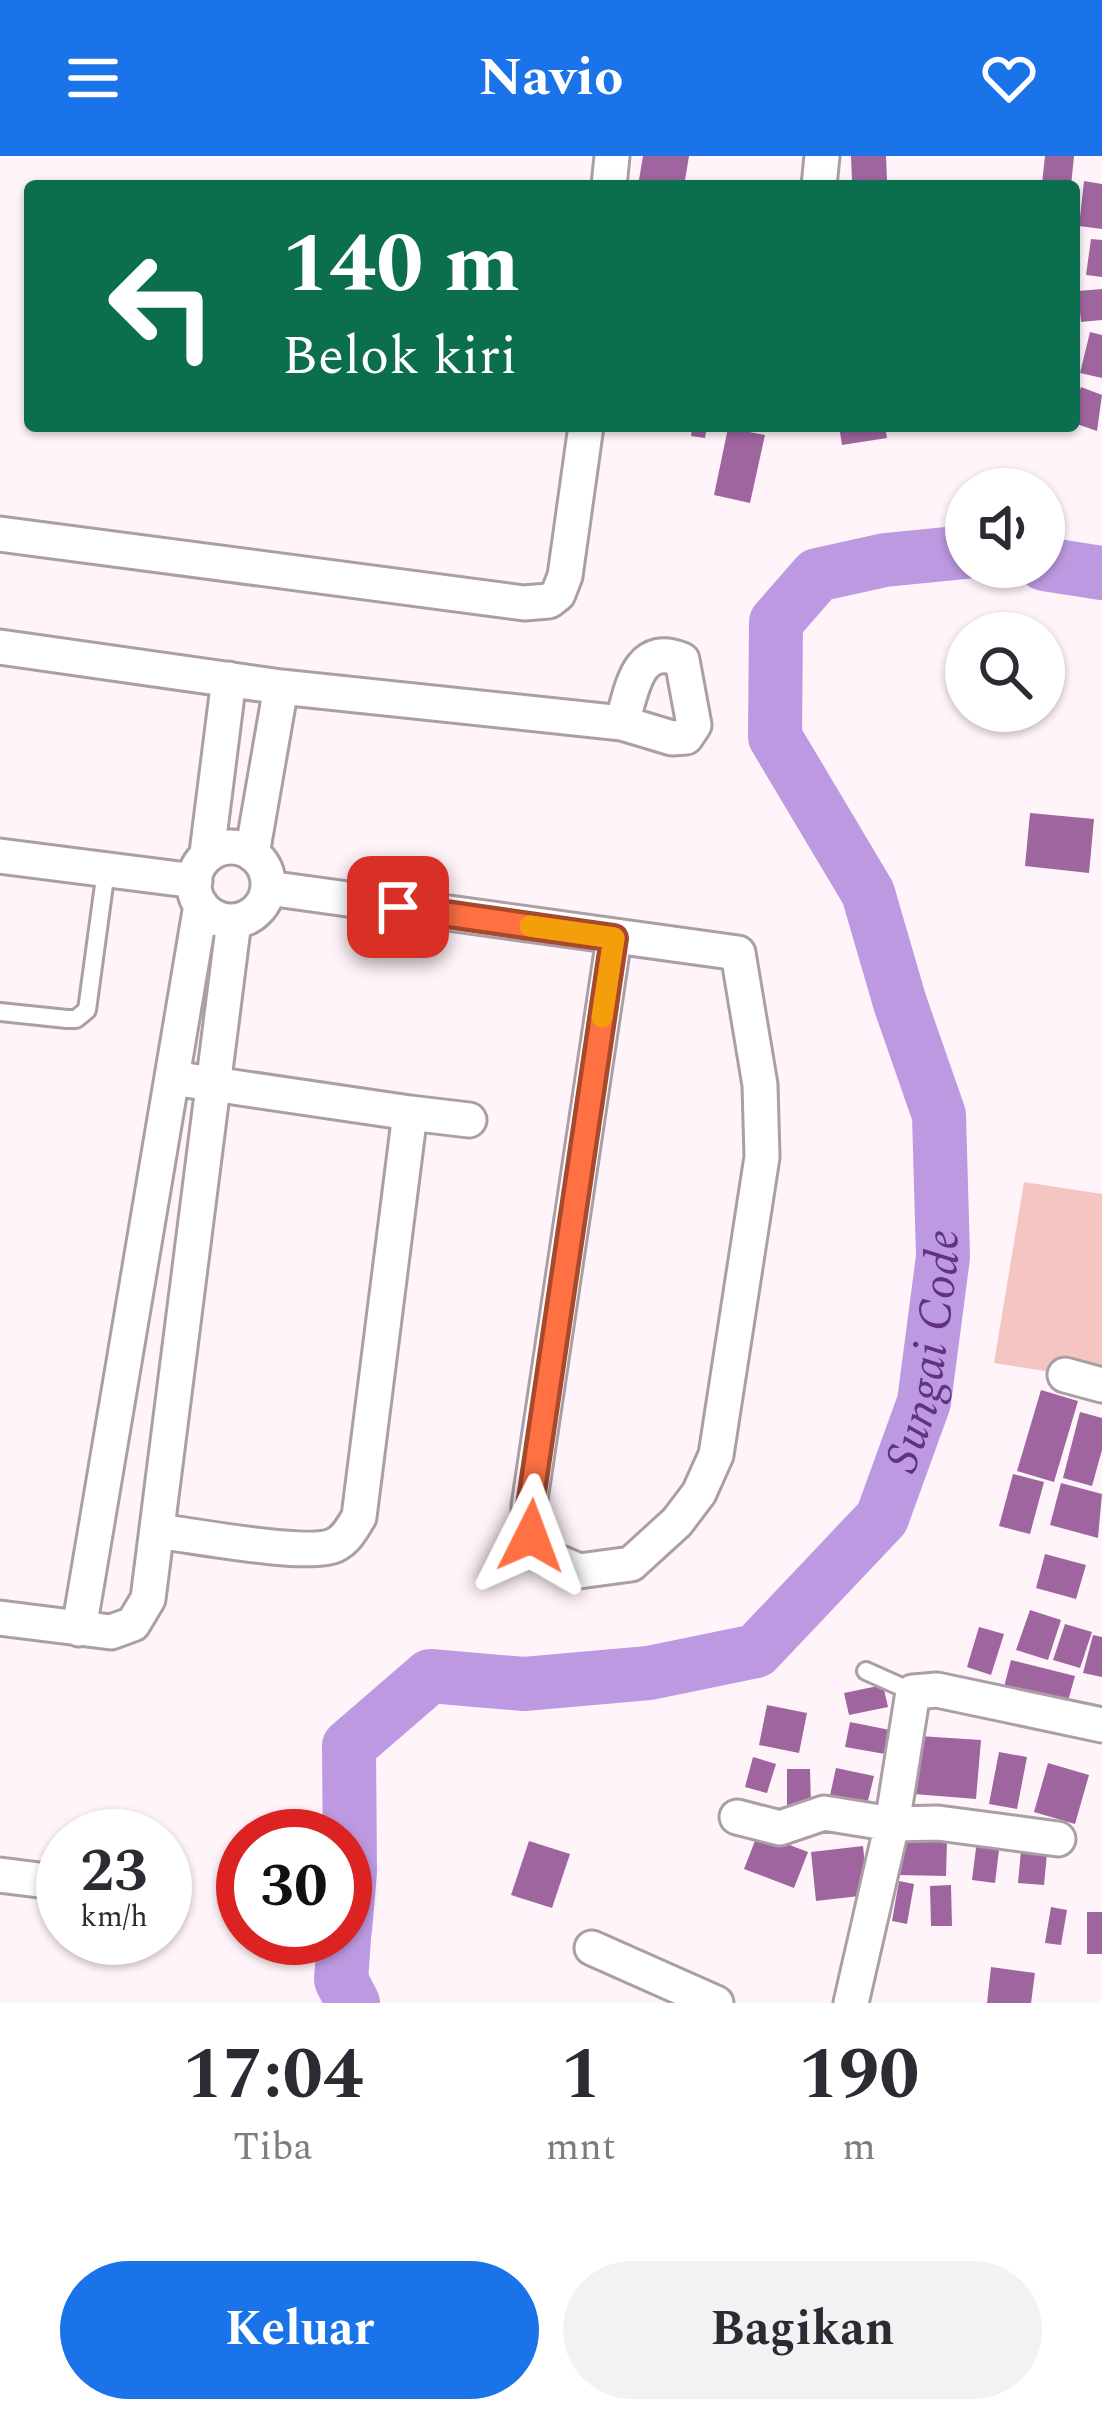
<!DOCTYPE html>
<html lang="id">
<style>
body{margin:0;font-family:Spectral,serif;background:#f2f2f3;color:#2b2b33;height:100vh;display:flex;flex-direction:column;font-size:45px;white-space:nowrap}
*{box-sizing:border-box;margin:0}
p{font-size:39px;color:#7c7c81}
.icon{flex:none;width:66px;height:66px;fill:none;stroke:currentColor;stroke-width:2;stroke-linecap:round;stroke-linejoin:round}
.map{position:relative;height:1847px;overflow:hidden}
.panel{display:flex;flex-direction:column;background:#fff;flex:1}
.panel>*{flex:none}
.guide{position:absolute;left:24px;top:24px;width:1056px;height:252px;border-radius:12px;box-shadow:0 3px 9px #0004;background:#0b6e4f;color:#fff;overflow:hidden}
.tools{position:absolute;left:945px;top:312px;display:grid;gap:24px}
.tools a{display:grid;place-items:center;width:120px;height:120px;border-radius:50%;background:#fff;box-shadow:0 3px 9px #0004;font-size:60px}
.speed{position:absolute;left:36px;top:1653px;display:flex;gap:24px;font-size:60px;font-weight:700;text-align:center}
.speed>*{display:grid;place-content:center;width:156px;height:156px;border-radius:50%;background:#fff;box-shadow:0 3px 9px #0004;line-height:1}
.speed small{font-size:30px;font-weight:400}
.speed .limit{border:18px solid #d22;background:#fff;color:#111}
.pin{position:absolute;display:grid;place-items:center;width:102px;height:102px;color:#fff;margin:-51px;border-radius:24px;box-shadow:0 6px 18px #0006}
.me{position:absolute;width:132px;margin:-66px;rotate:3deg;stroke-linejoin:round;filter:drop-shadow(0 0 9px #0008)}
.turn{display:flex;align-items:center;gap:42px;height:252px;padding:0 60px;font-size:54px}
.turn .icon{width:156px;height:156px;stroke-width:2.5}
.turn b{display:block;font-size:84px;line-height:102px}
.eta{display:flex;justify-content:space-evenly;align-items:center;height:204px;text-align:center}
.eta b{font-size:72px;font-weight:700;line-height:84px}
.cta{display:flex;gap:24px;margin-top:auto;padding:24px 60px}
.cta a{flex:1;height:138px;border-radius:72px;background:#1a73e8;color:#fff;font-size:48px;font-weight:700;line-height:138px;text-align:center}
.cta a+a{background:#f2f2f3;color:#2b2b33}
header{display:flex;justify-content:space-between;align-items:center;height:156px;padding:0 60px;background:#1a73e8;color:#fff;font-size:54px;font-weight:700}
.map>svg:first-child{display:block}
.green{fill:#f5c6c1}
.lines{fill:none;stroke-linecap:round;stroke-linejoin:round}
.river{stroke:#bd99e1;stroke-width:54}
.building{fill:#9f659f}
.service-casing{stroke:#ab9ea5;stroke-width:22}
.minor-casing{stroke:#ab9ea5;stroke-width:39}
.service{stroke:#fff;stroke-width:16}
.minor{stroke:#fff;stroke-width:33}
.route-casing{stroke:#a6492c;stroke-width:30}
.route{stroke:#ff7043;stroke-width:21}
.slow{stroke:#f59e0b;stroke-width:21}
.labels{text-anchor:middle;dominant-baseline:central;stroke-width:10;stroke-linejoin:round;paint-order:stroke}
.water-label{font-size:48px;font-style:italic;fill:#603185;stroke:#fff}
</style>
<header><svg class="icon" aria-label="menu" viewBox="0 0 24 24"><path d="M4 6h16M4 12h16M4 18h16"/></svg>Navio<svg class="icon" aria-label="heart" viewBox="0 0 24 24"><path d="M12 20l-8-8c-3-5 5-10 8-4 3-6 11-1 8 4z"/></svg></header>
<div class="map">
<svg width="1102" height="1847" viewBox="0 0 1102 1847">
<rect width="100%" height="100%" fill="#fff4f9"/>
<path class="green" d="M 1024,1026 L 1102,1038 L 1102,1224 L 994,1207 Z"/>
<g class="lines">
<g class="river">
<path d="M 1044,408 L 1102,417"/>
<path id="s1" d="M 345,1774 L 350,1716 L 349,1590 L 430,1520 L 524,1528 L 649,1517 L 756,1495 L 882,1362 L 924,1246 L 943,1101 L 939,959 L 900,847 L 868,737 L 775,581 L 776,466 L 817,419 L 885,404 L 966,396"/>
<path d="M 344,1782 L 341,1824 L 353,1847"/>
</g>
</g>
<path class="building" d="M 643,0 L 689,0 L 684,30 L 638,30 Z
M 851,0 L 886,0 L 887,24 L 852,25 Z
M 1045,0 L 1074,0 L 1071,30 L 1042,27 Z
M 1084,25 L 1102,28 L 1102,73 L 1079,70 Z
M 1091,83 L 1102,84 L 1102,121 L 1086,119 Z
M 1102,133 L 1102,164 L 1081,166 L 1078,135 Z
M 1090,176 L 1102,179 L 1102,222 L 1080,217 Z
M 1081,231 L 1102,239 L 1097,275 L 1074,267 L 1074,250 Z
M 692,270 L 707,270 L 705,282 L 691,280 Z
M 839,270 L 885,270 L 887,282 L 842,289 Z
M 728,272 L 765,279 L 750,347 L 714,339 Z
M 1030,657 L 1094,663 L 1089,717 L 1025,710 Z
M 1041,1234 L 1078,1245 L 1054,1326 L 1017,1315 Z
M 1080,1256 L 1102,1262 L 1102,1294 L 1092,1330 L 1063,1322 Z
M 1013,1318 L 1044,1326 L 1030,1378 L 999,1370 Z
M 1061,1327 L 1102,1338 L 1098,1382 L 1050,1369 Z
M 1045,1398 L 1086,1409 L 1076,1443 L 1036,1432 Z
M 1030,1454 L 1061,1464 L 1048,1504 L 1016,1494 Z
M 1065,1468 L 1092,1476 L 1080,1512 L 1053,1504 Z
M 979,1471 L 1004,1478 L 991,1519 L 967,1511 Z
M 1093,1479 L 1102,1481 L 1102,1521 L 1083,1517 Z
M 1011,1504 L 1075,1520 L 1066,1552 L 1003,1535 Z
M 883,1529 L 888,1551 L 849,1559 L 844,1537 Z
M 767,1549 L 807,1557 L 799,1597 L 759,1589 Z
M 850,1566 L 895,1575 L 891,1599 L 845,1591 Z
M 919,1580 L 981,1584 L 976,1643 L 914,1638 Z
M 999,1596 L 1027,1601 L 1017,1653 L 989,1648 Z
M 753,1601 L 776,1608 L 767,1637 L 745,1631 Z
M 1048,1607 L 1089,1619 L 1075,1668 L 1034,1656 Z
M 836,1612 L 874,1620 L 864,1661 L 827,1653 Z
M 787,1613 L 810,1613 L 811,1650 L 787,1650 Z
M 758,1677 L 808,1696 L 794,1732 L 744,1713 Z
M 899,1683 L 947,1684 L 946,1720 L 898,1719 Z
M 977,1684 L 1000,1686 L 995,1727 L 972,1724 Z
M 1022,1684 L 1048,1687 L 1044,1729 L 1018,1727 Z
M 529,1685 L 570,1698 L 552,1752 L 511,1739 Z
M 863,1690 L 868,1739 L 816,1745 L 811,1696 Z
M 899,1725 L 914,1728 L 907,1768 L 892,1765 Z
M 951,1729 L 952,1770 L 931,1770 L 930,1730 Z
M 1051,1751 L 1067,1754 L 1061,1789 L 1045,1787 Z
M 1087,1756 L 1102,1756 L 1102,1798 L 1087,1798 Z
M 991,1811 L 1035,1817 L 1031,1847 L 987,1847 Z"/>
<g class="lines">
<g class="service-casing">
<path id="service" d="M 0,856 L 67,863 L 76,863 L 87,854 L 106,714
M 866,1515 L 913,1536"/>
</g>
<g class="minor-casing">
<path id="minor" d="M 609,30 L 612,0
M 819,30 L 822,0
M 0,378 L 524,447 L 549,445 L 558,438 L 565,420 L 586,270
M 0,491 L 281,531 L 622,567 L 672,582 L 686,581 L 694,569 L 682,504 C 637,485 632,534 622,567
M194 728a37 37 0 1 1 74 0a37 37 0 1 1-74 0Z
M 207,697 L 229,523
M 252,698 L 281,531
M 0,700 L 195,725
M 268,732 L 738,797 L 760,929 L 762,1001 L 716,1299 L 699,1337 L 677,1366 L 631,1408 L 579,1415 L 546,1401 L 531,1380 L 529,1350 L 614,782
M 410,957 L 469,964
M 1065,1219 L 1102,1229
M 157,1375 C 191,1379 309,1402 335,1389 C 347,1383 352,1372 359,1361 L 410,957 L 172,922
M 0,1462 L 111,1476 L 133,1468 L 148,1443 L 234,765
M 79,1473 L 201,749
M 737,1661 L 780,1672 L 824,1657 L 892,1668 L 938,1667 L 1058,1683
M 0,1719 L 63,1727
M 592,1792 L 716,1847
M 851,1847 L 892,1668 L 913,1536 L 937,1534 L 1102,1569"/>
</g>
<use href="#service" class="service"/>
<use href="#minor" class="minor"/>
</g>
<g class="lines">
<g class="route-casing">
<path id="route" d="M 398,751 L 614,782 L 530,1350 L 531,1380"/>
</g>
<use href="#route" class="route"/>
<path class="slow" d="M 530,770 L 614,782 L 602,861"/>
</g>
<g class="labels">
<g class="water-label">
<text stroke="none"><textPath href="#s1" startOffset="978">Sungai Code</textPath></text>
</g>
</g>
</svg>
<div class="tools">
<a><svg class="icon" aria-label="sound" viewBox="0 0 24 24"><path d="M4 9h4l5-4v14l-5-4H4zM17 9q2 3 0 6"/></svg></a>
<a><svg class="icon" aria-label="search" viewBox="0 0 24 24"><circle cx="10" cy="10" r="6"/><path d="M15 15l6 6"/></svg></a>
</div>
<div class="speed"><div>23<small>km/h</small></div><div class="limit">30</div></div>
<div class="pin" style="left:398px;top:751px;background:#d93025"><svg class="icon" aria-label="arrive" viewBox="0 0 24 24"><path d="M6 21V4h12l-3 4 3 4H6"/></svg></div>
<svg class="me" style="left:531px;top:1380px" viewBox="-20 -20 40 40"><path d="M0-17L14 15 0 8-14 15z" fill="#ff7043" stroke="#fff" stroke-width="4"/></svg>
<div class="guide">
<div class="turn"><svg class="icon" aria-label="left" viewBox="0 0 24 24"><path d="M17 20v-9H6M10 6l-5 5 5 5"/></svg><div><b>140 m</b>Belok kiri</div></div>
</div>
</div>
<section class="panel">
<div class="eta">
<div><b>17:04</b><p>Tiba</p></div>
<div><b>1</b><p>mnt</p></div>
<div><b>190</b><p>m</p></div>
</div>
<div class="cta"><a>Keluar</a><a>Bagikan</a></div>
</section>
